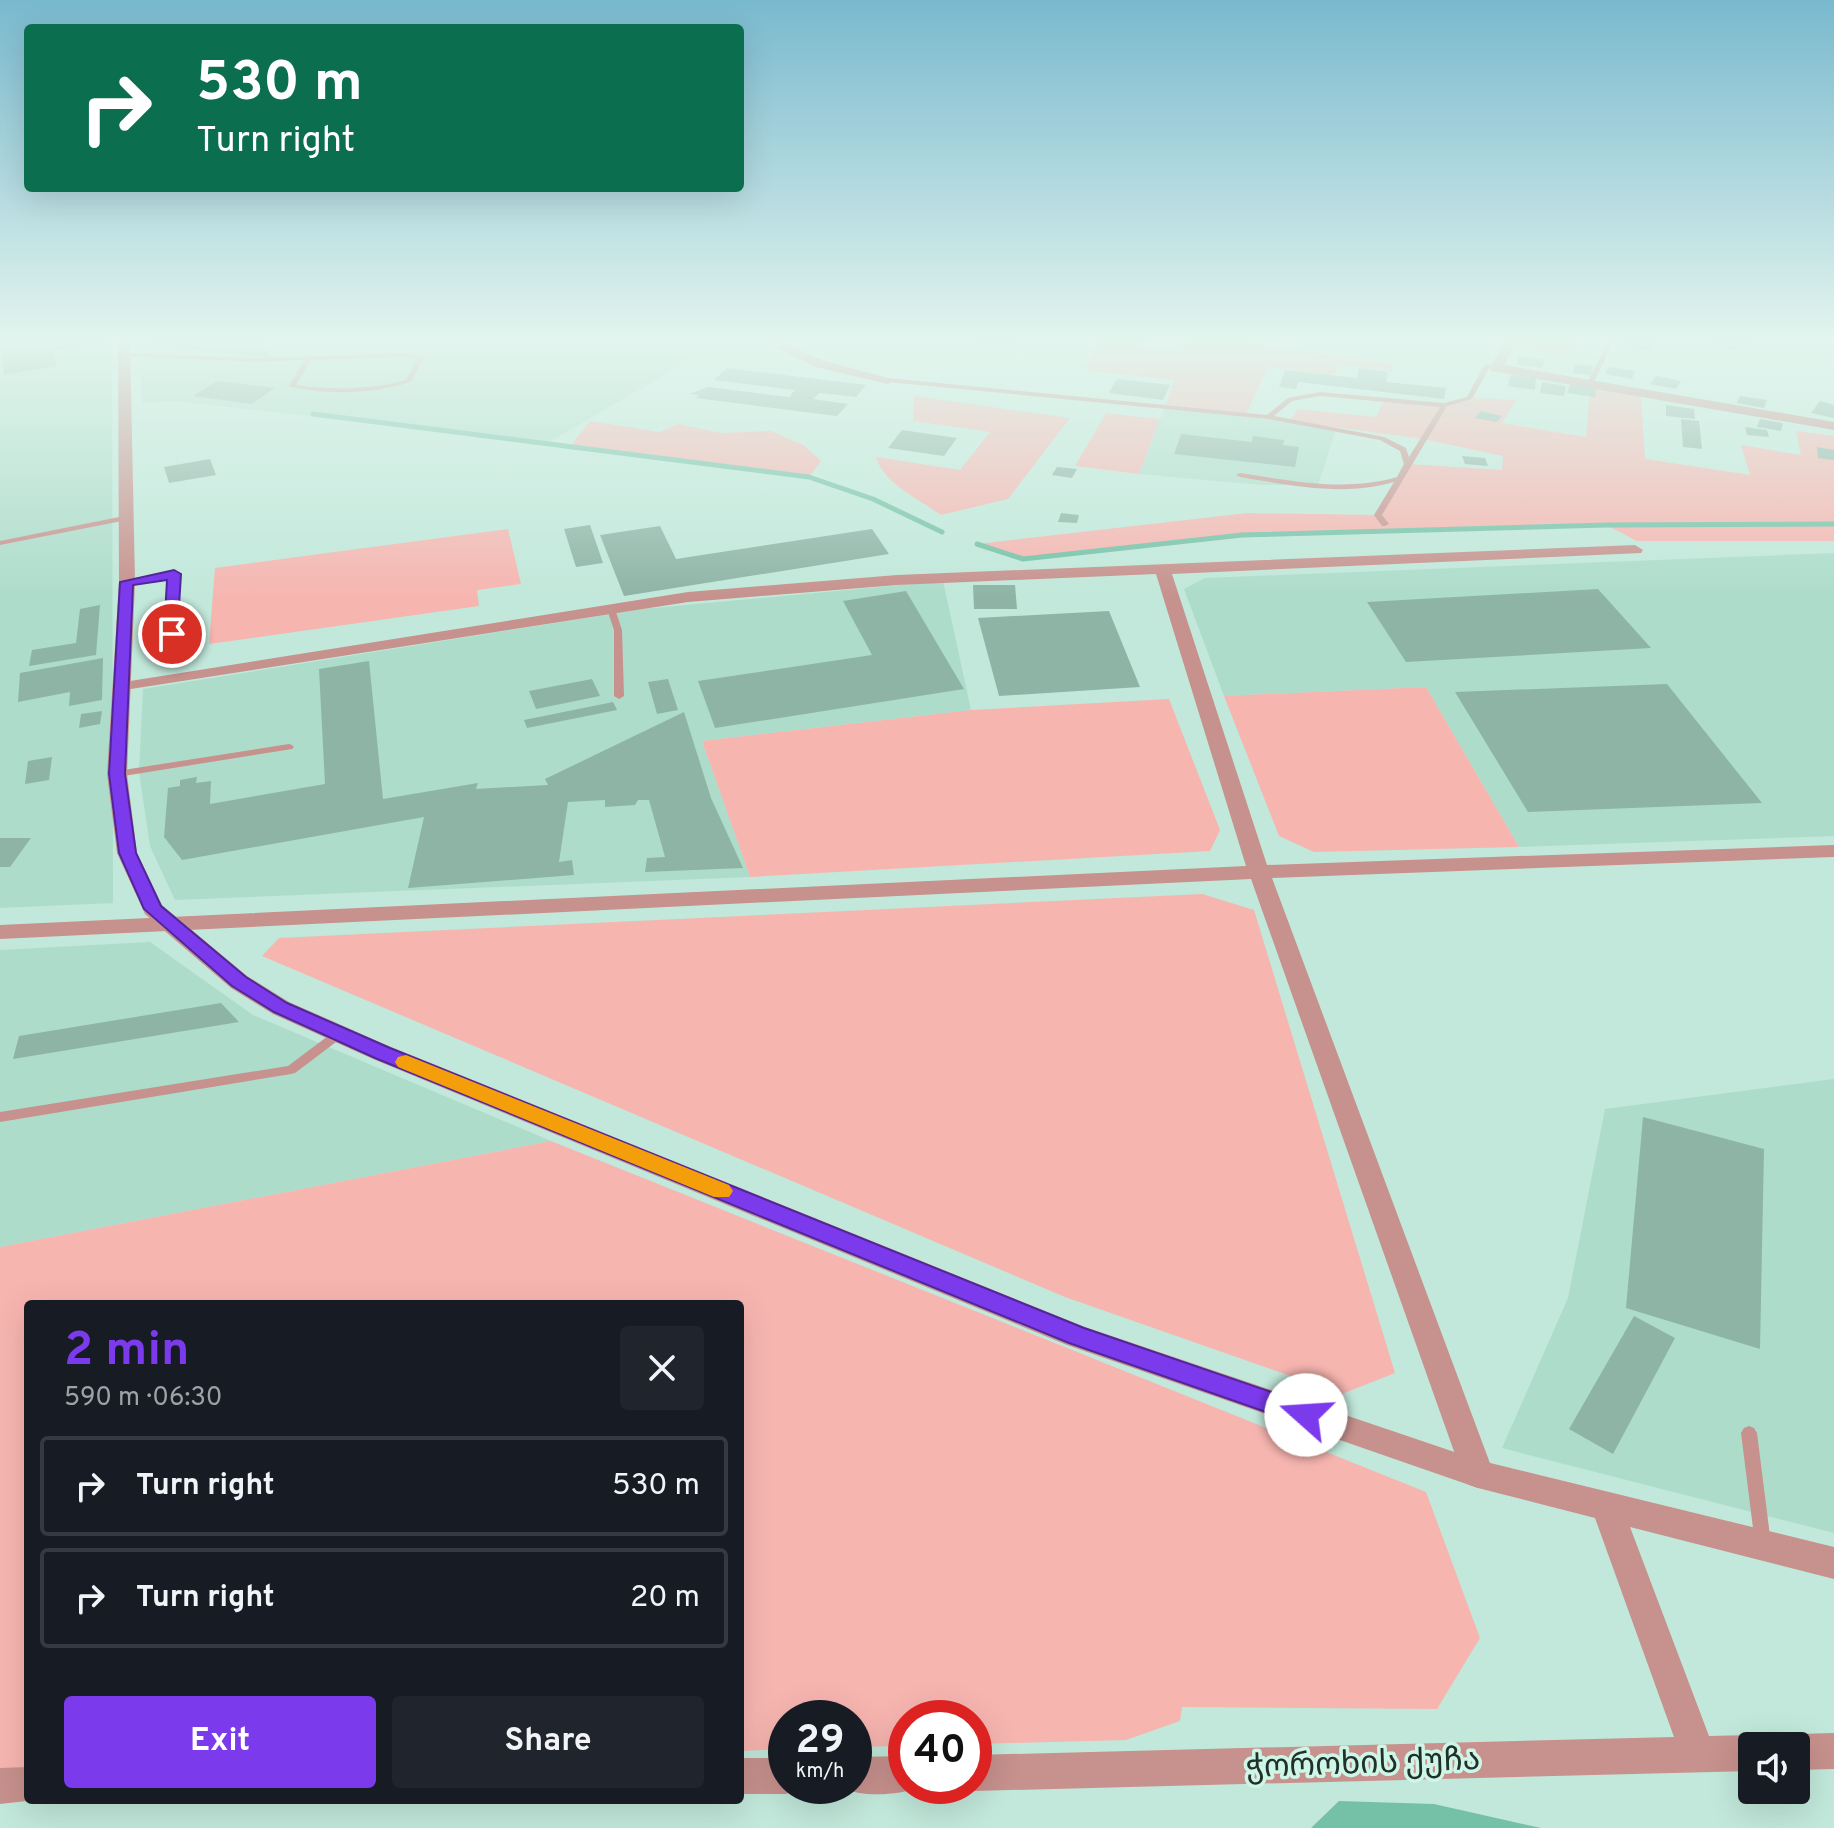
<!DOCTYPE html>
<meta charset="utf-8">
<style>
body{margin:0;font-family:Overpass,"Noto Sans Georgian",sans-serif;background:#20242c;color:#f1f3f6;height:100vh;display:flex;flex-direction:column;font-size:30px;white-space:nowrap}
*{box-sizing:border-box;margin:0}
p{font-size:26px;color:#9ea1a6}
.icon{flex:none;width:44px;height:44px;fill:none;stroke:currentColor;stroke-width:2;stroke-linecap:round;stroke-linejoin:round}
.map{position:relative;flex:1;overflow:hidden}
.sheet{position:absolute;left:24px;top:1300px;width:720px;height:504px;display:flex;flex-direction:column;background:#171b24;border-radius:8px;box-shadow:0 8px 32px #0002}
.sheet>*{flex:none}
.top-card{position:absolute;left:24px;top:24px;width:720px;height:168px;border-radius:8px;box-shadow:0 8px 32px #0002;background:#0b6e4f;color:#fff;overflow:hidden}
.fabs{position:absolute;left:1738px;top:1732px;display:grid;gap:16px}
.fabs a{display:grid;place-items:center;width:72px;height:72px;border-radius:8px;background:#171b24;box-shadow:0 8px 32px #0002;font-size:40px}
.speed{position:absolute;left:768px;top:1700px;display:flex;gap:16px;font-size:40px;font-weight:700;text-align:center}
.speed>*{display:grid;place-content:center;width:104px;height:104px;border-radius:50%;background:#171b24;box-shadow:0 8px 32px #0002;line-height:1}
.speed small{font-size:20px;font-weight:400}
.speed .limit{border:12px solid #d22;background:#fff;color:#111}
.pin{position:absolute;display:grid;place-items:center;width:68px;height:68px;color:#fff;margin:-34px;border:4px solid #fff;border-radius:50%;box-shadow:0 2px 8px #0007}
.me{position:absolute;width:88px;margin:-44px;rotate:289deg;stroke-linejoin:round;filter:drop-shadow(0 0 6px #0008)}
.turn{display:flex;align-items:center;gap:28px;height:168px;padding:0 40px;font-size:36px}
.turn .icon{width:104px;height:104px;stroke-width:2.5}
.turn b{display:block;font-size:56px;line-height:68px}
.round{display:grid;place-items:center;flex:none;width:84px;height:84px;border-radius:8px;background:#20242c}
.summary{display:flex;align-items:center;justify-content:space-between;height:136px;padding:0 40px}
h1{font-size:48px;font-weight:700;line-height:60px;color:#7c3aed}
.cta{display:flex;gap:16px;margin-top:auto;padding:16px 40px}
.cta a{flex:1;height:92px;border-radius:8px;background:#7c3aed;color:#fff;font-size:32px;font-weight:700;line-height:92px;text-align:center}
.cta a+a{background:#20242c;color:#f1f3f6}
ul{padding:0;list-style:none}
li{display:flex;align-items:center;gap:24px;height:100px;margin:0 16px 12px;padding:0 24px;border:4px solid #363941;border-radius:8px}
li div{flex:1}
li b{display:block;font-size:30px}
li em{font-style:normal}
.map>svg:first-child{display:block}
.built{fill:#addcca}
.green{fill:#f7b5b0}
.water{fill:#74c1a7}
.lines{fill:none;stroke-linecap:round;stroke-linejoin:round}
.stream{stroke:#74c1a7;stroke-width:5}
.building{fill:#8eb4a6}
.service{fill:#c7918d;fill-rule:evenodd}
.minor{fill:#c7918d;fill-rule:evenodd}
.tertiary{fill:#c7918d;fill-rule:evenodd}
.route{fill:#7c3aed;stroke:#51269a;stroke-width:2}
.slow{fill:#f59e0b}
.labels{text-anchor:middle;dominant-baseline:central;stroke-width:7;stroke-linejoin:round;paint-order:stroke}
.near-street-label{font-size:32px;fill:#21302a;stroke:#cef6e7}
</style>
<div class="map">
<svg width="1834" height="1828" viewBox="0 0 1834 1828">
<rect width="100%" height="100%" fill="#c1e8da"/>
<path class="built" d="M 0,342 L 112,342 L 113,903 L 0,908 Z
M 139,342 L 624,343 L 721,342 L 549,442 L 174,401 L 142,403 Z
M 1165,407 L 1269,417 L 1336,429 L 1318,485 L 1261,485 L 1139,474 Z
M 1834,553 L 1834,836 L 1519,847 L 1426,687 L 1224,696 L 1184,589 L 1205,578 Z
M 943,581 L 971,710 L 702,741 L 750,877 L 175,900 L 150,846 L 139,772 L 143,689 L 643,609 Z
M 150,942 L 253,1015 L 551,1141 L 0,1247 L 0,950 Z
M 1834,1079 L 1834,1533 L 1502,1448 L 1568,1298 L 1605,1109 Z"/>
<path class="green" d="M 1098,342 L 1142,342 L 1139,346 L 1182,352 L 1189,342 L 1238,342 L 1393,364 L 1392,371 L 1341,365 L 1333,375 L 1268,367 L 1246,414 L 1165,407 L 1174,380 L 1084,370 Z
M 1510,342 L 1580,342 L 1572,356 L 1508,346 Z
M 1590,384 L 1641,392 L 1645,459 L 1750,475 L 1741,445 L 1801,455 L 1796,431 L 1834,436 L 1834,541 L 1637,541 L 1606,525 L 1242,535 L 1023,559 L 977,544 L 1247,513 L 1378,515 L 1408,464 L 1502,470 L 1503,456 L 1423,439 L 1290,421 L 1297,409 L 1376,417 L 1384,400 L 1444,405 L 1470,398 L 1516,400 L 1502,423 L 1586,437 Z
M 914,396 L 1070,418 L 1008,499 L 941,515 C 919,499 884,484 876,457 L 960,470 L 990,432 L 913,421 Z
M 1106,413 L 1160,419 L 1139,474 L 1075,466 Z
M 590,421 L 660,432 L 678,424 L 721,433 L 771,431 L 805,446 L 821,461 L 809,477 L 568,449 Z
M 508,529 L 521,584 L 477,590 L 479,606 L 209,644 L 215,568 Z
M 1426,687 L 1519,847 L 1314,852 L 1279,836 L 1224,696 Z
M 1169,699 L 1220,830 L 1210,851 L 750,877 L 702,741 L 971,710 Z
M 1202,894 L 1254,910 L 1395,1373 L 1342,1394 L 1065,1297 L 262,956 L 279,938 Z
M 551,1141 L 1426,1492 L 1480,1638 L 1437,1709 L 1182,1707 L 1180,1721 L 1126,1740 L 974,1744 L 974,1718 L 906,1718 L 906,1746 L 854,1747 L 854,1718 L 786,1718 L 786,1749 L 740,1751 L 740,1304 L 28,1304 L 28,1771 L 0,1772 L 0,1247 Z"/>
<path class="water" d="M 1339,1801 L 1434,1804 L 1541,1828 L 1311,1828 Z"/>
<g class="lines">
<path class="stream" d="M 313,414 L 809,477 L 873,499 L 942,532
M 977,544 L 1023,559 L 1242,535 L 1606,525 L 1834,524"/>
</g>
<path class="building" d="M 0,342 L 102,342 L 103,344 L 53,351 L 57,366 L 4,375 Z
M 154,342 L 261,342 L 271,358 L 154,345 Z
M 964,342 L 1020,342 L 1016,349 Z
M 1627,342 L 1644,342 L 1656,344 L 1650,352 L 1623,346 Z
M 1717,342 L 1748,342 L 1754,343 L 1750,349 L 1738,347 L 1736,350 L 1714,346 Z
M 1519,356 L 1545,360 L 1542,368 L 1517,364 Z
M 1575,364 L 1593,366 L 1591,375 L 1573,373 Z
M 1609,367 L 1635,371 L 1632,379 L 1605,374 Z
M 727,368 L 866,385 L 856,397 L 820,393 L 813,399 L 848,404 L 837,416 L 696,398 L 699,395 L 690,394 L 708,387 L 789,397 L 795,390 L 714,380 Z
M 1359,368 L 1388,372 L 1386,382 L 1446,388 L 1444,399 L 1298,382 L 1296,389 L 1279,387 L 1285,370 L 1357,378 Z
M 1510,375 L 1536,378 L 1535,390 L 1508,386 Z
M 1656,376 L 1681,381 L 1676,389 L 1650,384 Z
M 1117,379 L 1170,385 L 1163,400 L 1109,393 Z
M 217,381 L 275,388 L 252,404 L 193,396 Z
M 1542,382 L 1566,386 L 1564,396 L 1540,393 Z
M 1570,384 L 1597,388 L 1595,397 L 1567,393 Z
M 1740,396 L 1767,400 L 1764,408 L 1737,403 Z
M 1820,401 L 1834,405 L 1834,418 L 1811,413 Z
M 1666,405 L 1694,409 L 1695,419 L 1666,416 Z
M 1481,411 L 1502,416 L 1496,422 L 1475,418 Z
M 1681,419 L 1699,421 L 1702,449 L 1683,447 Z
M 1760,419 L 1783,423 L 1781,431 L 1757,427 Z
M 1745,427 L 1767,430 L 1769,437 L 1747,435 Z
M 902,430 L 957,438 L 944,456 L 888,448 Z
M 1181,434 L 1252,442 L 1253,436 L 1284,440 L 1283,445 L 1299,447 L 1295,467 L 1174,454 Z
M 1817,447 L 1834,450 L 1834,460 L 1818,458 Z
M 1462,456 L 1485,458 L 1488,466 L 1465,464 Z
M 210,459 L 216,475 L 169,483 L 164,467 Z
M 1057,467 L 1077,469 L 1072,478 L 1052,475 Z
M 1061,513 L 1079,515 L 1077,523 L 1058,522 Z
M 590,525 L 603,563 L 576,567 L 564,529 Z
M 660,526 L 676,559 L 872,529 L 889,554 L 624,596 L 600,535 Z
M 973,585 L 1015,585 L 1017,609 L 974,609 Z
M 1598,589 L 1651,648 L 1406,662 L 1367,602 Z
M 906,591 L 964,689 L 715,728 L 698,681 L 872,655 L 843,601 Z
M 100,605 L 96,655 L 29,666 L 32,650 L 76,643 L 80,609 Z
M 1109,611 L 1140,687 L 999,696 L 978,618 Z
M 103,658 L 102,700 L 69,706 L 70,692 L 18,702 L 20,673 Z
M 369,661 L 383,799 L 478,783 L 476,789 L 548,785 L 545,779 L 684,712 L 711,798 L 743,868 L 645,872 L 647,858 L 665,857 L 649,800 L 638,800 L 635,805 L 605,807 L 605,800 L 568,802 L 559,862 L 572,860 L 574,875 L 408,888 L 424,817 L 182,860 L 164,837 L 168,788 L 180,786 L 180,780 L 197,777 L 196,783 L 211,781 L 210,804 L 325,784 L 319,669 Z
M 592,679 L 600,696 L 536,709 L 529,691 Z
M 668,679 L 678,710 L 657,714 L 648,682 Z
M 1667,684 L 1762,803 L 1528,812 L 1455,692 Z
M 613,702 L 617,710 L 527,728 L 524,720 Z
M 102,711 L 100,724 L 79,728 L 81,714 Z
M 52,757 L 49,780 L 25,784 L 28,761 Z
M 0,838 L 31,838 L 10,867 L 0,867 Z
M 221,1003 L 239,1022 L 13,1059 L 19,1036 Z
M 1643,1117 L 1764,1149 L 1760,1349 L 1626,1308 Z
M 1634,1316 L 1675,1338 L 1613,1454 L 1569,1429 Z"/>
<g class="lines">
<path class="service" d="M 1607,342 L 1613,342 L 1593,384 L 1588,385 L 1587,384 Z
M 124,353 L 259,358 L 406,353 L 424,358 L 411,382 C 371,394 331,395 290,387 L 289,386 L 304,360 L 259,362 L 122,356 L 122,354 ZM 406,357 L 417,359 L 406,380 C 370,390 334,390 296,385 L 311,360 Z
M 1487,364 L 1499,368 L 1496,370 L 1489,368 L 1472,399 L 1447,406 L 1382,515 L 1389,524 L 1385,526 L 1382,526 L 1374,515 L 1394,482 C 1343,497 1290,485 1240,477 L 1236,475 L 1240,473 C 1293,481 1345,492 1397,477 L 1404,464 L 1400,451 L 1380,440 L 1269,419 L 888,382 L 885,380 L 888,378 L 1267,415 L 1288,398 L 1320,392 L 1444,403 L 1467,397 L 1484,366 ZM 1320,396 L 1440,407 L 1409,457 L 1406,448 L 1384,437 L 1274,416 L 1292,401 Z
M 124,516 L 127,516 L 127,520 L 0,545 L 0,541 Z
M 174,572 L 178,574 L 175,658 L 171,661 L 167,658 L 170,577 L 127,584 L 123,582 L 127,580 Z
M 611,606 L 615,609 L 622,630 L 624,696 L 619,699 L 614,696 L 614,630 L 607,609 Z
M 289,744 L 292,745 L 294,747 L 292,749 L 117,777 L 112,774 L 117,771 Z
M 340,1029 L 344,1030 L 346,1033 L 344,1036 L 295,1073 L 291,1074 L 0,1122 L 0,1112 L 288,1066 L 336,1030 Z
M 1749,1426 L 1754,1428 L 1757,1433 L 1771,1544 L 1769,1549 L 1763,1552 L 1757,1549 L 1755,1544 L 1741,1433 L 1744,1428 Z"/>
<path class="minor" d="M 764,342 L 780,342 L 825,361 L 895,380 L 888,384 L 816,367 Z
M 1504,342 L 1516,342 L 1504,365 L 1834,422 L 1834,430 L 1491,371 L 1490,368 Z
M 1635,545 L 1643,550 L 1641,553 L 1172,574 L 1267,865 L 1834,845 L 1834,857 L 1272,878 L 1494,1474 L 1489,1484 L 1478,1488 L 1467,1484 L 1462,1474 L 1251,879 L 0,939 L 0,925 L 1246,866 L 1156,574 L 897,585 L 688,602 L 118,691 L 118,683 L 124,682 L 688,592 L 897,575 Z"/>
<path class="tertiary" d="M 118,342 L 130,342 L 135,582 L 127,774 L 137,853 L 162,905 L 247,976 L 289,1002 L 391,1047 L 1085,1327 L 1478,1460 L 1834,1547 L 1834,1579 L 1630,1527 L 1709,1736 L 1752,1735 L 1765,1740 L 1767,1746 L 1752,1746 L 1752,1771 L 974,1791 L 962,1786 L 974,1786 L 974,1755 L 1674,1737 L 1595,1518 L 1478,1488 L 1067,1345 L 373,1059 L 273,1014 L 231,988 L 145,914 L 117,853 L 107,774 L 119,582 Z
M 1834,1733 L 1834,1769 L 1796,1770 L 1796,1746 L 1781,1746 L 1783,1739 L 1796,1734 Z
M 906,1756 L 906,1786 L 919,1787 C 897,1796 863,1797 841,1788 L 854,1786 L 854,1757 Z
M 740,1758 L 786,1758 L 786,1786 L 800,1786 L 799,1789 L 786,1794 L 740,1794 Z
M 28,1767 L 28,1800 L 36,1800 L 0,1804 L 0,1768 Z"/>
</g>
<linearGradient id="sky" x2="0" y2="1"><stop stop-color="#79b9ce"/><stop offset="0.57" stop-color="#e3f5ee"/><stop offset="1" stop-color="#e3f5ee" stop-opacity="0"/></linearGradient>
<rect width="1834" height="598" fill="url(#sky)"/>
<path class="route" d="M 174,570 L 181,574 L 177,637 L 164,634 L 167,580 L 133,585 L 125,774 L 136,853 L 161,906 L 246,977 L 287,1003 L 390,1048 L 1084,1328 L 1315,1407 L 1319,1415 L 1315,1423 L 1306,1426 L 1069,1343 L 375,1058 L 274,1012 L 232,986 L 144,909 L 119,853 L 109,774 L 120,582 Z"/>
<path class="slow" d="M 406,1055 L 729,1185 L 733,1191 L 729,1197 L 714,1197 L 398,1067 L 395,1062 L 398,1057 Z"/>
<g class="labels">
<g class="near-street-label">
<text transform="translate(1363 1765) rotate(-2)">ჭოროხის ქუჩა</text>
</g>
</g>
</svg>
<div class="fabs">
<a><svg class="icon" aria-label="sound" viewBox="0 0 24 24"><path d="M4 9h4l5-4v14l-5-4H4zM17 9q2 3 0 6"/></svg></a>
</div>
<div class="speed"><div>29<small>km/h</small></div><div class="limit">40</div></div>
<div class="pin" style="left:172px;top:634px;background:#d93025"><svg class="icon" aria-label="arrive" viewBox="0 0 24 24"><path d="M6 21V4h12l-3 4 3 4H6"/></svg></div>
<svg class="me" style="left:1306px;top:1415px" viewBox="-20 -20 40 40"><circle r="19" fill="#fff"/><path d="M0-13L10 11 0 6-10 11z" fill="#7c3aed"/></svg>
<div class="top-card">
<div class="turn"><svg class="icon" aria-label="right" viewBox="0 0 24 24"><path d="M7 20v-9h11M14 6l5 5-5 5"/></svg><div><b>530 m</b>Turn right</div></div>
</div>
<section class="sheet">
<div class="summary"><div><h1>2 min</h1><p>590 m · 06:30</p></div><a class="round"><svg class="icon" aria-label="close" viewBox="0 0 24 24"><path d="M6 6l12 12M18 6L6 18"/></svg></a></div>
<ul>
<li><svg class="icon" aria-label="right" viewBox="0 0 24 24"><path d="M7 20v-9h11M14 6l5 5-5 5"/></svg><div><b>Turn right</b></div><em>530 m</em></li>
<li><svg class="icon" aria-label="right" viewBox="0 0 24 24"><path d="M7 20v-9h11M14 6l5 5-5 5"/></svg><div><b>Turn right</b></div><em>20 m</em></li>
</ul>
<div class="cta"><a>Exit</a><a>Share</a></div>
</section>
</div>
